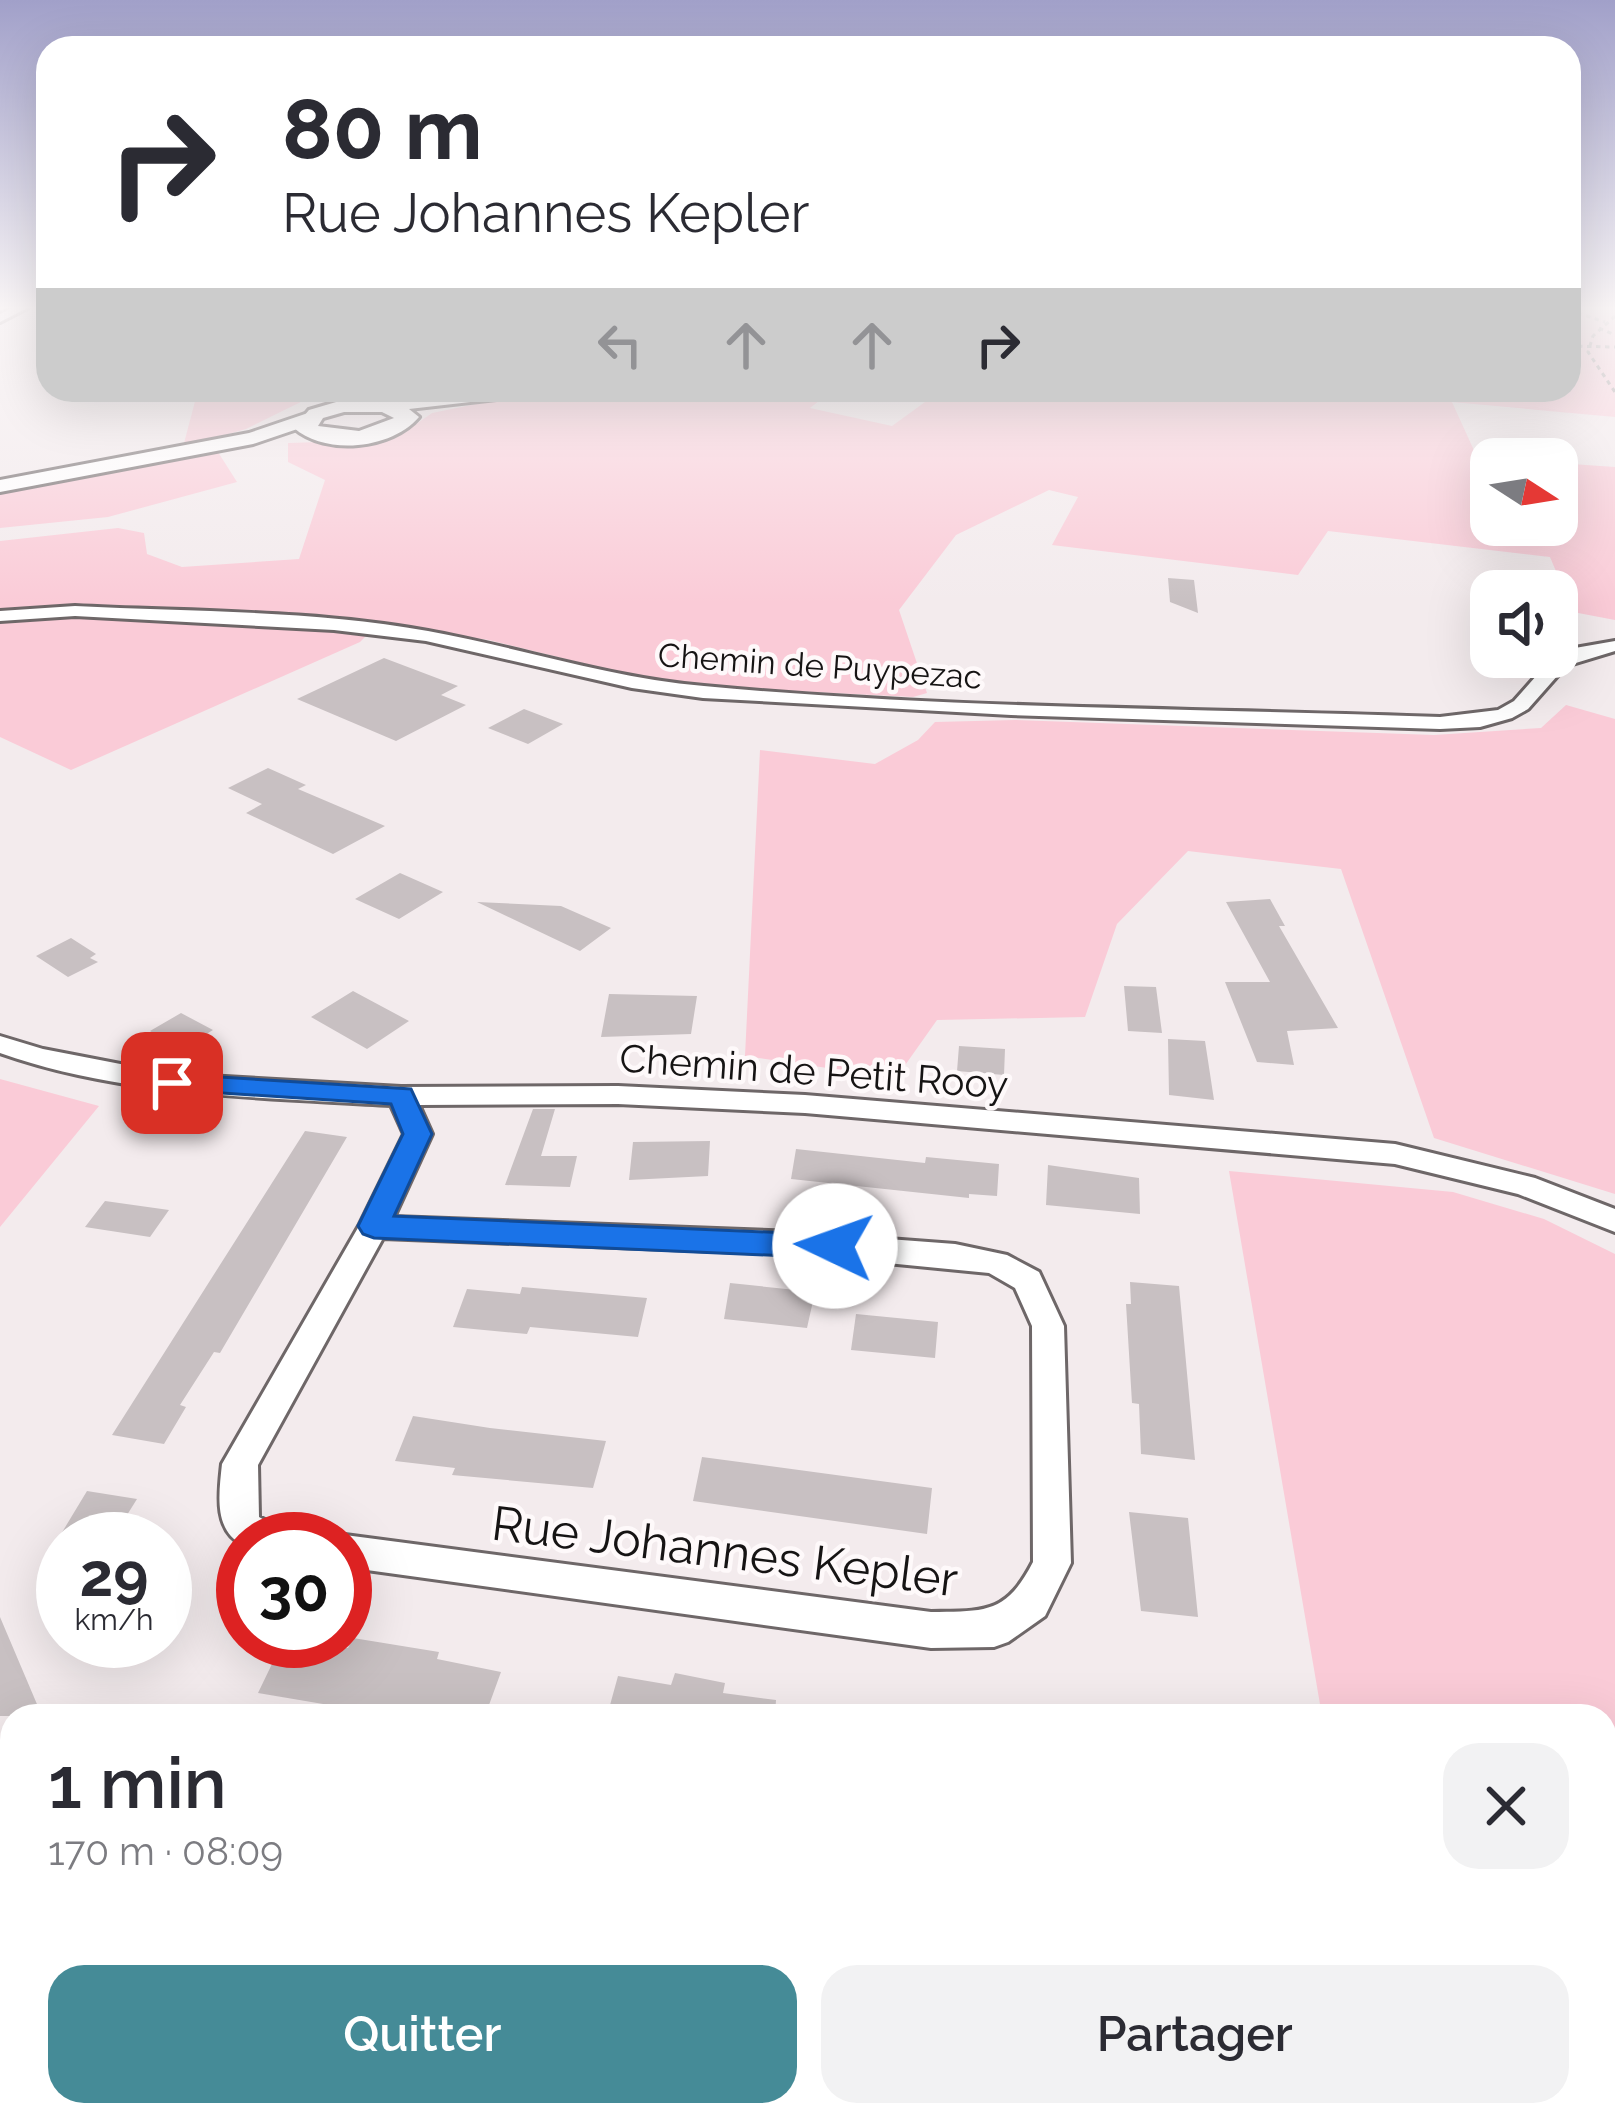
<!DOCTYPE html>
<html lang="fr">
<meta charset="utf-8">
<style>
body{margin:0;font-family:Raleway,sans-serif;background:#f2f2f3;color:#2b2b33;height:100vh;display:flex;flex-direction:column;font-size:45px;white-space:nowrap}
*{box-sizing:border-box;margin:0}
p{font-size:39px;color:#7c7c81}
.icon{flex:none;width:66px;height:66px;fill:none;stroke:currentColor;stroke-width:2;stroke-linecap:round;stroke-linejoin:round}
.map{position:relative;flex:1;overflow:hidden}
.drawer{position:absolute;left:0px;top:1704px;width:1617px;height:423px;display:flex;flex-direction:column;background:#fff;border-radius:36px 36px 0 0;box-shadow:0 12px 48px #0002}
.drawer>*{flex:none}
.banner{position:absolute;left:36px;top:36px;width:1545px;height:366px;border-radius:36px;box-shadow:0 12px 48px #0002;background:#fff;color:#2b2b33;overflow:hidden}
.needle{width:78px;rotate:102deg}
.tools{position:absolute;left:1470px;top:438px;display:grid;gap:24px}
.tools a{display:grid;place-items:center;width:108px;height:108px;border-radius:24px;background:#fff;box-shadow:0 12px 48px #0002;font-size:60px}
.speed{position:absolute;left:36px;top:1512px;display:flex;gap:24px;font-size:60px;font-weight:700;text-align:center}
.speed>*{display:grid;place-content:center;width:156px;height:156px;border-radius:50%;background:#fff;box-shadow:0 12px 48px #0002;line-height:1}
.speed small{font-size:30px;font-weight:400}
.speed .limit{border:18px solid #d22;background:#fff;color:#111}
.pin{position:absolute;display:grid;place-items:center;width:102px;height:102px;color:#fff;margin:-51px;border-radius:24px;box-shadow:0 6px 18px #0006}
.me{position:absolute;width:132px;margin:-66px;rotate:273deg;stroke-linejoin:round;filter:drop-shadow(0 0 9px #0008)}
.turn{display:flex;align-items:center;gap:42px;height:252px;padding:0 48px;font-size:54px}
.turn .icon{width:156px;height:156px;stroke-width:2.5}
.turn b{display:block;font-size:84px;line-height:102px}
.lanes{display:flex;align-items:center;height:114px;padding:0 48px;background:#0003;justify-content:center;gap:60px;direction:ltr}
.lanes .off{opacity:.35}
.round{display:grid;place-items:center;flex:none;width:126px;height:126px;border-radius:36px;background:#f2f2f3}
.head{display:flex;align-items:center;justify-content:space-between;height:204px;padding:0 48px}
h1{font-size:72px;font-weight:600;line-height:90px}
.action{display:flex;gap:24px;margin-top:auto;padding:24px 48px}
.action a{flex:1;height:138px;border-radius:36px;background:#458b97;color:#fff;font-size:48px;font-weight:600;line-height:138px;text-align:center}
.action a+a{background:#f2f2f3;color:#2b2b33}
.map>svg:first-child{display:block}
.green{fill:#facbd7}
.building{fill:#c8c0c2}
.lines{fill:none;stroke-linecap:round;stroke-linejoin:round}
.street-casing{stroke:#6e6768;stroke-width:6}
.secondary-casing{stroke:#6e6768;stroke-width:6}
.primary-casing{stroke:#6e6768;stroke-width:6}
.path{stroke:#999495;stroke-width:3;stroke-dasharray:4.5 4.5;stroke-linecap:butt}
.street{fill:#fff;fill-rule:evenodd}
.secondary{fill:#fff;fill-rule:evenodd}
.primary{fill:#fff;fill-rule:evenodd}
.route{fill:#1a73e8;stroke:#114b97;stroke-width:3}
.labels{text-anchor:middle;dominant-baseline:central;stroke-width:9;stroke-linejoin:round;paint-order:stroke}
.far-street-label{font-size:33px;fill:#161414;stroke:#fef9fa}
.street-label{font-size:39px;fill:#161414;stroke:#fef9fa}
.near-street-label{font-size:48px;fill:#161414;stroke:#fef9fa}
</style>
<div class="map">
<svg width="1615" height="2125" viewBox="0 0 1615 2125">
<rect width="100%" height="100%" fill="#f3ebed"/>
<path class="green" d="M 1569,306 L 1615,306 L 1615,417 L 1452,402 L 1477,457 L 1496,459 L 1491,459 L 1491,525 L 1557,525 L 1557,463 L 1615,467 L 1615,620 L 1573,612 L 1550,557 L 1328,531 L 1298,575 L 1052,545 L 1078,497 L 1049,490 L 956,535 L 899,610 L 927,693 L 913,697 L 731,688 L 639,677 L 489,640 L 377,625 L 360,642 L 71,770 L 0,737 L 0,541 L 118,528 L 144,533 L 147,554 L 182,567 L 299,559 L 325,480 L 288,462 L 288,443 L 378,440 L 402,434 L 432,413 L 544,390 L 780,390 L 824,397 L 810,408 L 892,426 L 925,402 L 895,390 L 1569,390 Z
M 198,390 L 307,390 L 309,398 L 246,429 L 183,447 Z
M 218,452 L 237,482 L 108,517 L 0,528 L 0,492 Z
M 1566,705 L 1615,719 L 1615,1194 L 1434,1138 L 1341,869 L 1188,851 L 1117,924 L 1085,1017 L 937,1020 L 896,1078 L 745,1056 L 760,750 L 875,764 L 918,740 L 935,722 L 1015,720 L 1434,735 L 1541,728 Z
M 0,1079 L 99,1106 L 0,1227 Z
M 1229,1171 L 1453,1192 L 1544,1219 L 1615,1254 L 1615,2125 L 27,2125 L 32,2115 L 1605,2115 L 1605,1716 L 1322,1716 Z"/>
<path class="building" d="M 1168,578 L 1194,580 L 1198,613 L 1170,602 Z
M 384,658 L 458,686 L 441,695 L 466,705 L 396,741 L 297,699 Z
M 524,709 L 563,724 L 528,744 L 488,728 Z
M 268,768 L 306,785 L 298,789 L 385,826 L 333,854 L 246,813 L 262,804 L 228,788 Z
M 400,873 L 443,892 L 399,919 L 355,899 Z
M 1270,899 L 1285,926 L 1279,926 L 1338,1028 L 1287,1031 L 1294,1065 L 1257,1062 L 1225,982 L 1270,982 L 1226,902 Z
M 477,902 L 561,906 L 611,928 L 580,951 Z
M 71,938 L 96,954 L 90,958 L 98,962 L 68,977 L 36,956 Z
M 1124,986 L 1156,987 L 1162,1033 L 1128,1031 Z
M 353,991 L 409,1021 L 367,1049 L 311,1017 Z
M 609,994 L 697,996 L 691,1034 L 601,1037 Z
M 181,1013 L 213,1030 L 180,1050 L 150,1031 Z
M 1168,1039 L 1205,1041 L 1214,1100 L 1169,1095 Z
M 959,1046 L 1005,1049 L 1004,1075 L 957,1071 Z
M 533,1109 L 555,1109 L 541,1156 L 577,1156 L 570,1187 L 505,1185 Z
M 305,1131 L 347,1137 L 220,1353 L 214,1352 L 180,1405 L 186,1407 L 164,1444 L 112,1435 Z
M 710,1141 L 708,1176 L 629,1180 L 633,1142 Z
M 796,1149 L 925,1163 L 926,1157 L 999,1164 L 997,1196 L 969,1194 L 969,1198 L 791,1179 Z
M 1048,1165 L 1139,1178 L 1140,1214 L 1046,1205 Z
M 105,1201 L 169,1210 L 150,1237 L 85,1227 Z
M 1130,1282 L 1179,1286 L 1195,1460 L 1141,1454 L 1139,1404 L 1132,1403 L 1126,1304 L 1131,1304 Z
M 730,1283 L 815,1292 L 807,1328 L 724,1319 Z
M 522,1287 L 647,1298 L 638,1337 L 530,1327 L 527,1334 L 453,1327 L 467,1289 L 520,1294 Z
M 856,1314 L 938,1322 L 935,1358 L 851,1350 Z
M 413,1416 L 490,1428 L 606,1441 L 593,1488 L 452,1475 L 455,1468 L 395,1461 Z
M 702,1457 L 932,1488 L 927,1534 L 693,1501 Z
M 87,1491 L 137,1499 L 112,1539 L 58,1539 Z
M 1129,1512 L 1188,1518 L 1198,1617 L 1141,1611 Z
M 0,1617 L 42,1716 L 0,1716 Z
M 353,1638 L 439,1652 L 437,1659 L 501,1672 L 485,1716 L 394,1716 L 258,1693 L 283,1641 L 348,1648 Z
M 675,1673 L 725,1683 L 723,1693 L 776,1700 L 775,1716 L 607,1716 L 618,1676 L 671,1685 Z"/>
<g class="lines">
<g class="street-casing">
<path id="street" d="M 16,306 L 31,306 L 0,322 L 0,314 Z
M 75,606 C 192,612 313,610 428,631 C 521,648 611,678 704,686 C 948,709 1195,708 1440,717 L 1498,710 L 1514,701 L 1552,658 L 1575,648 L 1615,641 L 1615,651 L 1566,666 L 1528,709 L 1512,718 L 1480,727 L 1440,729 L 1011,715 L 703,698 L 632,688 L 426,641 L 334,630 L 75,616 L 0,621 L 0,611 Z
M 0,1036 L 43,1049 L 172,1074 L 401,1087 L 618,1086 L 805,1095 L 1395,1144 L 1535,1178 L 1615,1209 L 1615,1232 L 1518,1194 L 1395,1164 L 805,1113 L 618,1104 L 419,1105 L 432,1134 L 394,1217 L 795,1232 L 955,1244 L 1007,1255 L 1039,1272 L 1064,1326 L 1071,1563 L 1045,1616 L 1008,1642 L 994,1647 L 931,1648 L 345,1567 L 345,1539 L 333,1539 L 345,1535 L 931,1612 C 986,1611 1006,1614 1033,1562 L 1032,1326 L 1015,1288 L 989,1273 L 795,1254 L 383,1238 L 258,1465 L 259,1517 L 279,1528 L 284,1539 L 243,1539 L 243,1545 C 213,1530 219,1493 222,1464 L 359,1226 L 404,1134 L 391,1105 C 260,1097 125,1097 0,1053 Z"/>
</g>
<g class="secondary-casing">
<path id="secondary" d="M 308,413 L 315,415 L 315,423 L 253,444 L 0,492 L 0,480 L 249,433 Z"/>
</g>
<g class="primary-casing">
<path id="primary" d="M 471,390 L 533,390 L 523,396 L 409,409 L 419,417 C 392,449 326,456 294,428 L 309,410 L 343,400 ZM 344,412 L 382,412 L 394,418 L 359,431 L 318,426 L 323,418 Z"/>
</g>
<path class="path" d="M 1569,310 L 1605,322
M 1615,316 L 1593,336 L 1588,352 L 1615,392
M 1599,328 L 1615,335
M 1569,346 L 1615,347"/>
<use href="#street" class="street"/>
<use href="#secondary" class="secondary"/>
<use href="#primary" class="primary"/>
</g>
<linearGradient id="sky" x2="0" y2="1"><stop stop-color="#a1a0c9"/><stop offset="0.51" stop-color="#faf6f7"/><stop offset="1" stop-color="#faf6f7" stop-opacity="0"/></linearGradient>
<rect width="1615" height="604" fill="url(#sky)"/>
<path class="route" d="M 172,1074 L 411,1089 L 432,1134 L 394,1216 L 835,1235 L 846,1238 L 851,1246 L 846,1254 L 835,1258 L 374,1238 L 363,1234 L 358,1226 L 403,1134 L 391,1104 L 162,1089 L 158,1083 L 162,1077 Z"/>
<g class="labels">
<g class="far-street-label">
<text transform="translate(820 666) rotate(4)">Chemin de Puypezac</text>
</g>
<g class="street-label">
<text transform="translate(814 1071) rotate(4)">Chemin de Petit Rooy</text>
</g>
<g class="near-street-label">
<text transform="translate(725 1551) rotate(7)">Rue Johannes Kepler</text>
</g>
</g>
</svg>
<div class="tools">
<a><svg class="needle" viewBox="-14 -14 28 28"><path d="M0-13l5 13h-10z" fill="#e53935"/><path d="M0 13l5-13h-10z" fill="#7c7c81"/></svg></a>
<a><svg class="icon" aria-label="sound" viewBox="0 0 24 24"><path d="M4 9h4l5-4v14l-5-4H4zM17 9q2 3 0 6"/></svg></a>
</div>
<div class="speed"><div>29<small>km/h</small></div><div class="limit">30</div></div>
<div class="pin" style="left:172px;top:1083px;background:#d93025"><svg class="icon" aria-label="arrive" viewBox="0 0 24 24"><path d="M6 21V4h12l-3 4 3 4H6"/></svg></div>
<svg class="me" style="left:835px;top:1246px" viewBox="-20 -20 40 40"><circle r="19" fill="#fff"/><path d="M0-13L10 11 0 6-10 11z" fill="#1a73e8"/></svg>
<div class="banner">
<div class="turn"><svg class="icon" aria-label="right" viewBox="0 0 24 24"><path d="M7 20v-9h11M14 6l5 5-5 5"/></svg><div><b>80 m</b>Rue Johannes Kepler</div></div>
<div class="lanes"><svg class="icon off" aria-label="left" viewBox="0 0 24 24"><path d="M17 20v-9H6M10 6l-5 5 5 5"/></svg><svg class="icon off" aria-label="ahead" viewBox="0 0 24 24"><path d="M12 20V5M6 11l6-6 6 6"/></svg><svg class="icon off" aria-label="ahead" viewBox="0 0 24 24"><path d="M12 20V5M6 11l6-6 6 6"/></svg><svg class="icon" aria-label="right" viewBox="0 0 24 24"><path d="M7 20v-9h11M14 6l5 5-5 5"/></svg></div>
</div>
<section class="drawer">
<div class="head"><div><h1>1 min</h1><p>170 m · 08:09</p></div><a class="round"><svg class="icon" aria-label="close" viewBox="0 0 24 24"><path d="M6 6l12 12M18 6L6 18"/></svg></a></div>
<div class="action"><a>Quitter</a><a>Partager</a></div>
</section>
</div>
